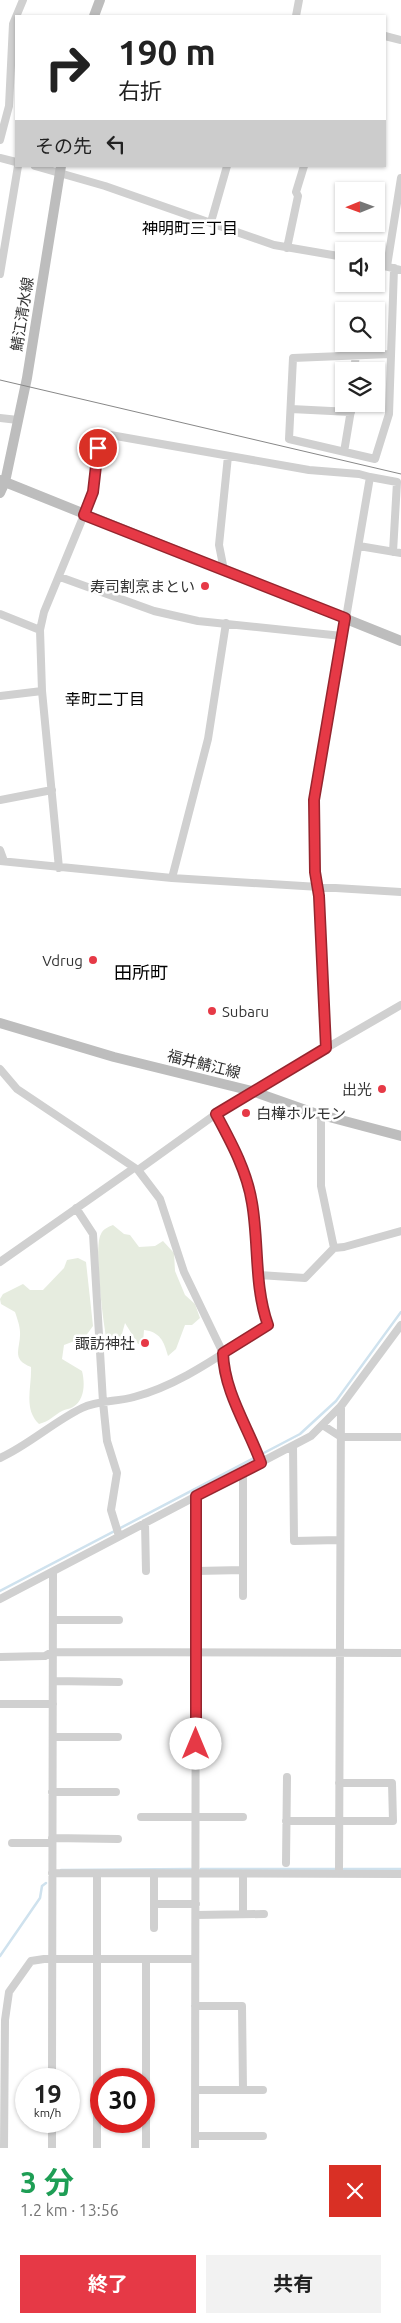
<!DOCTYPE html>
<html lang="ja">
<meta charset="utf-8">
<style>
body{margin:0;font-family:Ubuntu,"Noto Sans JP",sans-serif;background:#f2f2f2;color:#222;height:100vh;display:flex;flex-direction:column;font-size:19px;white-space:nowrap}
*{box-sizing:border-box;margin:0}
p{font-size:16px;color:#767676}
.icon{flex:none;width:28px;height:28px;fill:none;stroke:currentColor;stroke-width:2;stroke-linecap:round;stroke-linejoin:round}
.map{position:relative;height:2148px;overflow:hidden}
.details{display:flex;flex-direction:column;background:#fff;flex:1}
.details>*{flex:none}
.top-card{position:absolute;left:15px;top:15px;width:371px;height:152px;border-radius:0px;box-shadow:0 1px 4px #0004;background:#fff;color:#222;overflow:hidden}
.needle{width:32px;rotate:269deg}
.fabs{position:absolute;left:335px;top:182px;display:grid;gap:10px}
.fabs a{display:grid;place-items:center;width:50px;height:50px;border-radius:0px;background:#fff;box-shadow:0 1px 4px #0004;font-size:25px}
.speed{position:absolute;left:15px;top:2068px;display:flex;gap:10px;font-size:25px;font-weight:700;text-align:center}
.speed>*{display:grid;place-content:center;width:65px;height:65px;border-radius:50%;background:#fff;box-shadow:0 1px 4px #0004;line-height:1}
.speed small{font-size:12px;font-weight:400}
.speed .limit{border:8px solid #d22;background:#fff;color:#111}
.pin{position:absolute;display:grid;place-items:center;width:42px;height:42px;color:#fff;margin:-21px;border:2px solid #fff;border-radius:50%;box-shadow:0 1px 5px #0007}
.me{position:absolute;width:55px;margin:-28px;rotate:0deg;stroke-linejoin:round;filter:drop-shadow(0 0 4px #0008)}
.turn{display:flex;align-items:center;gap:18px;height:105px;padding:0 20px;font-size:22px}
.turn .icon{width:65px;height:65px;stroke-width:2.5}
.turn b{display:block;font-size:35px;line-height:42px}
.then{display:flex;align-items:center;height:48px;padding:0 20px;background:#0003;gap:10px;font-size:19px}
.round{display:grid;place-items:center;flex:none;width:52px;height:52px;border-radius:0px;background:#f2f2f2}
.summary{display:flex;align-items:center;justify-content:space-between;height:85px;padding:0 20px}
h1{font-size:30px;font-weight:700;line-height:38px;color:#1e9e55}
.primary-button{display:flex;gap:10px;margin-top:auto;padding:10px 20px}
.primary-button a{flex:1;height:58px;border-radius:0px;background:#e63946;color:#fff;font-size:20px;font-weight:700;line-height:58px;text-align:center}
.primary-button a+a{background:#f2f2f2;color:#222}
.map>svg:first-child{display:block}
.green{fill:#e6ecdf}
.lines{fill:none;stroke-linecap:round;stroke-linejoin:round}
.stream{stroke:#cfe2ee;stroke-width:2.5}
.street{stroke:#d0d0d0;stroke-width:8}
.secondary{stroke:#bdbdbd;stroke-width:10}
.tram{stroke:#888;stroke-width:1}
.route-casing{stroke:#96252e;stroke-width:12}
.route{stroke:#e63946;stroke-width:9}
.poi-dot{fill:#e63946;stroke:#fff;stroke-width:2}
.labels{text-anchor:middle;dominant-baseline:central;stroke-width:5;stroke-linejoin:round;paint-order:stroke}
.street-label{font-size:15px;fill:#333;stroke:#fff}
.poi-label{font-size:15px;fill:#333;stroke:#fff;text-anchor:end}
.neighbourhood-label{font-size:16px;fill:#000;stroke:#fff}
.quarter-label{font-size:18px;fill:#000;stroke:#fff}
</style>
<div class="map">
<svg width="401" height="2148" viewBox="0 0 401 2148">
<rect width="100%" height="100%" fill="#fff"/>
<path class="green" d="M 113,1225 L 124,1234 L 130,1235 L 139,1247 L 155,1246 L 163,1241 L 174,1253 L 175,1271 L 185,1295 L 195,1304 L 200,1318 L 192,1325 L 185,1325 L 176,1349 L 168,1356 C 164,1341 160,1332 144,1330 L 143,1343 L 138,1344 L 125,1323 L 120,1341 L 116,1347 L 108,1347 C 104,1330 93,1247 101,1234 C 103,1229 108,1227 113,1225 Z
M 78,1258 L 86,1262 L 93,1326 L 85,1337 L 64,1345 L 62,1359 L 82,1371 C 85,1383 85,1400 73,1407 C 70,1409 66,1409 62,1411 C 53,1416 50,1421 39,1424 C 23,1409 32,1387 31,1367 C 10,1359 21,1348 20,1332 C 20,1326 17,1318 15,1312 L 1,1304 L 0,1299 L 3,1294 L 23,1284 L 30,1290 L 43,1290 L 64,1268 L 67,1260 Z"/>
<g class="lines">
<path class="stream" d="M 0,1591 L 300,1434 L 336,1401 L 401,1312
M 201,1869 L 335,1869
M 344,1869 L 401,1869
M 61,1870 L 191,1869
M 0,1956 L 40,1898 L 42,1886 L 46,1883"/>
<path class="street" d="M 296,16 L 299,0
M 385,36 L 401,40
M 0,140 L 9,106 L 13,24 L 23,0
M 0,158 L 16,162
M 35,166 L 105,186 L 274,245 L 344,257
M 211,222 L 227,166
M 287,248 L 298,196 L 296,192 L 304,166
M 376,264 L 401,270
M 387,266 L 401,178
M 0,274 L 18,166
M 390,354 L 293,358 L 289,439 L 375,459 L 389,414 L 394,268
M 354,371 L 356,354
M 291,409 L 351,412
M 0,418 L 18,420
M 344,452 L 352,404
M 370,477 L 397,482 L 393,552
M 359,546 L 401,553
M 224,570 L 219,545 L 228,456
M 60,577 L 154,611 L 198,621 L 342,636
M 0,614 L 40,630
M 0,696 L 42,691
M 0,800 L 52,790
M 0,850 L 4,861
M 0,861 L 172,878 L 401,892
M 59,868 L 42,691 L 40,630 L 44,612 L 93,493 L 99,433 L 309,470 L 359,474 L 370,477 L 315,800 L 315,871 L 319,897 L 326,1048
M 172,878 L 208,739 L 226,623
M 0,1069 L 17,1089 L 138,1170 L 160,1199 L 184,1272 L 223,1353 C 224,1391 248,1427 261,1463
M 321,1115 L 321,1186 L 334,1248
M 138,1170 L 216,1114 L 252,1091 L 401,1005
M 76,1208 L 93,1234 L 103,1402 L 107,1441 L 117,1473 L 111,1510 L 119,1536
M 0,1262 L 134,1168
M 259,1275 L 305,1278 L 334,1248 L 344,1247 L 401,1231
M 324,1426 L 341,1437 L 401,1437
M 293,1446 L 294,1541 L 339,1540
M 0,1458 C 29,1445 53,1422 82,1408 C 98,1400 117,1402 134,1397 C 183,1384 225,1351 268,1325 C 254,1286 260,1243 252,1203 C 247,1171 231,1142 216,1114
M 145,1523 L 146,1571
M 196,1571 L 243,1570
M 243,1596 L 243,1472
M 0,1599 L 311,1436 L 341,1406 L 401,1325
M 53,1620 L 119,1620
M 0,1657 L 45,1656 L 52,1652 L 401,1653
M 53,1681 L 119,1682
M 0,1704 L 53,1704
M 53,1737 L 118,1737
M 52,1792 L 116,1792
M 141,1817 L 243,1817
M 286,1821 L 393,1821 L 392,1783 L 339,1783
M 52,1838 L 118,1839
M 12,1843 L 52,1843
M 286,1863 L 287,1777
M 52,1873 L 401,1874
M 243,1874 L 243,1914
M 339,1874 L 341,1406
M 154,1904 L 196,1904
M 196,1915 L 264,1914
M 154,1928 L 154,1874
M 195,2006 L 242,2006 L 243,2090
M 52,2079 L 53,1572
M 195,2090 L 263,2090
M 195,2136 L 263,2136
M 4,2148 L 5,2020 L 9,1992 L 31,1961 L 44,1959 L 195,1959
M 52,2148 L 52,2121
M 97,2148 L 97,1874
M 146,2148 L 146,1959
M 195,2148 L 196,1496"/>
<path class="secondary" d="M 94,16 L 100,0
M 0,480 L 401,641
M 0,493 L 5,482 L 27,378 L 61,166
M 0,1023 L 114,1057 L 252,1091 L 314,1113 L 401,1136"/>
<path class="tram" d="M 0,380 L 401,474"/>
</g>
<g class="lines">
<g class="route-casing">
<path id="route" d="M 98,448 L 93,492 L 84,515 L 345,618 L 314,800 L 315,872 L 319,896 L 326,1048 L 216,1114 C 231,1142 247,1171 252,1203 C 259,1243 254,1286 268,1325 L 223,1353 C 224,1392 248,1427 261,1463 L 196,1496 L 196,1744"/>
</g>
<use href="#route" class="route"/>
</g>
<g class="poi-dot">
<circle cx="205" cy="586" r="5"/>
<circle cx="93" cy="960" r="5"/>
<circle cx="212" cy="1011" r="5"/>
<circle cx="382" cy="1089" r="5"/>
<circle cx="246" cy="1113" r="5"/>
<circle cx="145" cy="1343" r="5"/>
</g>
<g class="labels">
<g class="street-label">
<text transform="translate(22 314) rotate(-81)">鯖江清水線</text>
<text transform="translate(204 1064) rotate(14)">福井鯖江線</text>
</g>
<g class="poi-label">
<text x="195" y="586">寿司割烹まとい</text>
<text x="83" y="960">Vdrug</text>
<text x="222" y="1011" text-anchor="start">Subaru</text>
<text x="372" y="1089">出光</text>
<text x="256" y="1113" text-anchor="start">白樺ホルモン</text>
<text x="135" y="1343">諏訪神社</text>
</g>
<g class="neighbourhood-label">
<text x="190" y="228">神明町三丁目</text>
<text x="105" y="699">幸町二丁目</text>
</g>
<g class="quarter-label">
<text x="141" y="972">田所町</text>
</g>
</g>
</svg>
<div class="fabs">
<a><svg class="needle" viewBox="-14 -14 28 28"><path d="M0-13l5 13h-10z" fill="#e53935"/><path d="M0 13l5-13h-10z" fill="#767676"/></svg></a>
<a><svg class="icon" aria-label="sound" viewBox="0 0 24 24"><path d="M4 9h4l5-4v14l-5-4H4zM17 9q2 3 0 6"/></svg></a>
<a><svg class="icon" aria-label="search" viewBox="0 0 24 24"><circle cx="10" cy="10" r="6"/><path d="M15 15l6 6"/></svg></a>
<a><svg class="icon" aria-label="layers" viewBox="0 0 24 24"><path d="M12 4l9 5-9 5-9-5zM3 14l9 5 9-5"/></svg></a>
</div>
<div class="speed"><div>19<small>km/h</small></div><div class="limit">30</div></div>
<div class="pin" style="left:98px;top:448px;background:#d93025"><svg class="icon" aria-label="arrive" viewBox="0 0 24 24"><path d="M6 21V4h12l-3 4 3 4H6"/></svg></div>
<svg class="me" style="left:196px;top:1744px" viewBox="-20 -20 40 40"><circle r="19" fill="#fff"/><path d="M0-13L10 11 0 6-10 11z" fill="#e63946"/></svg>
<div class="top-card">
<div class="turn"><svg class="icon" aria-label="right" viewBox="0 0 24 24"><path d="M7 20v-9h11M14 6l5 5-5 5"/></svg><div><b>190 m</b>右折</div></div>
<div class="then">その先<svg class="icon" aria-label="left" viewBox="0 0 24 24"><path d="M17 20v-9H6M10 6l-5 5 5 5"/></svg></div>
</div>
</div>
<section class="details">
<div class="summary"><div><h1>3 分</h1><p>1.2 km · 13:56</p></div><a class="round" style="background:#d93025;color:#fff"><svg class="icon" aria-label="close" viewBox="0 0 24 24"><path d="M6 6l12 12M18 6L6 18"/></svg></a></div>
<div class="primary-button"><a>終了</a><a>共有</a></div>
</section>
